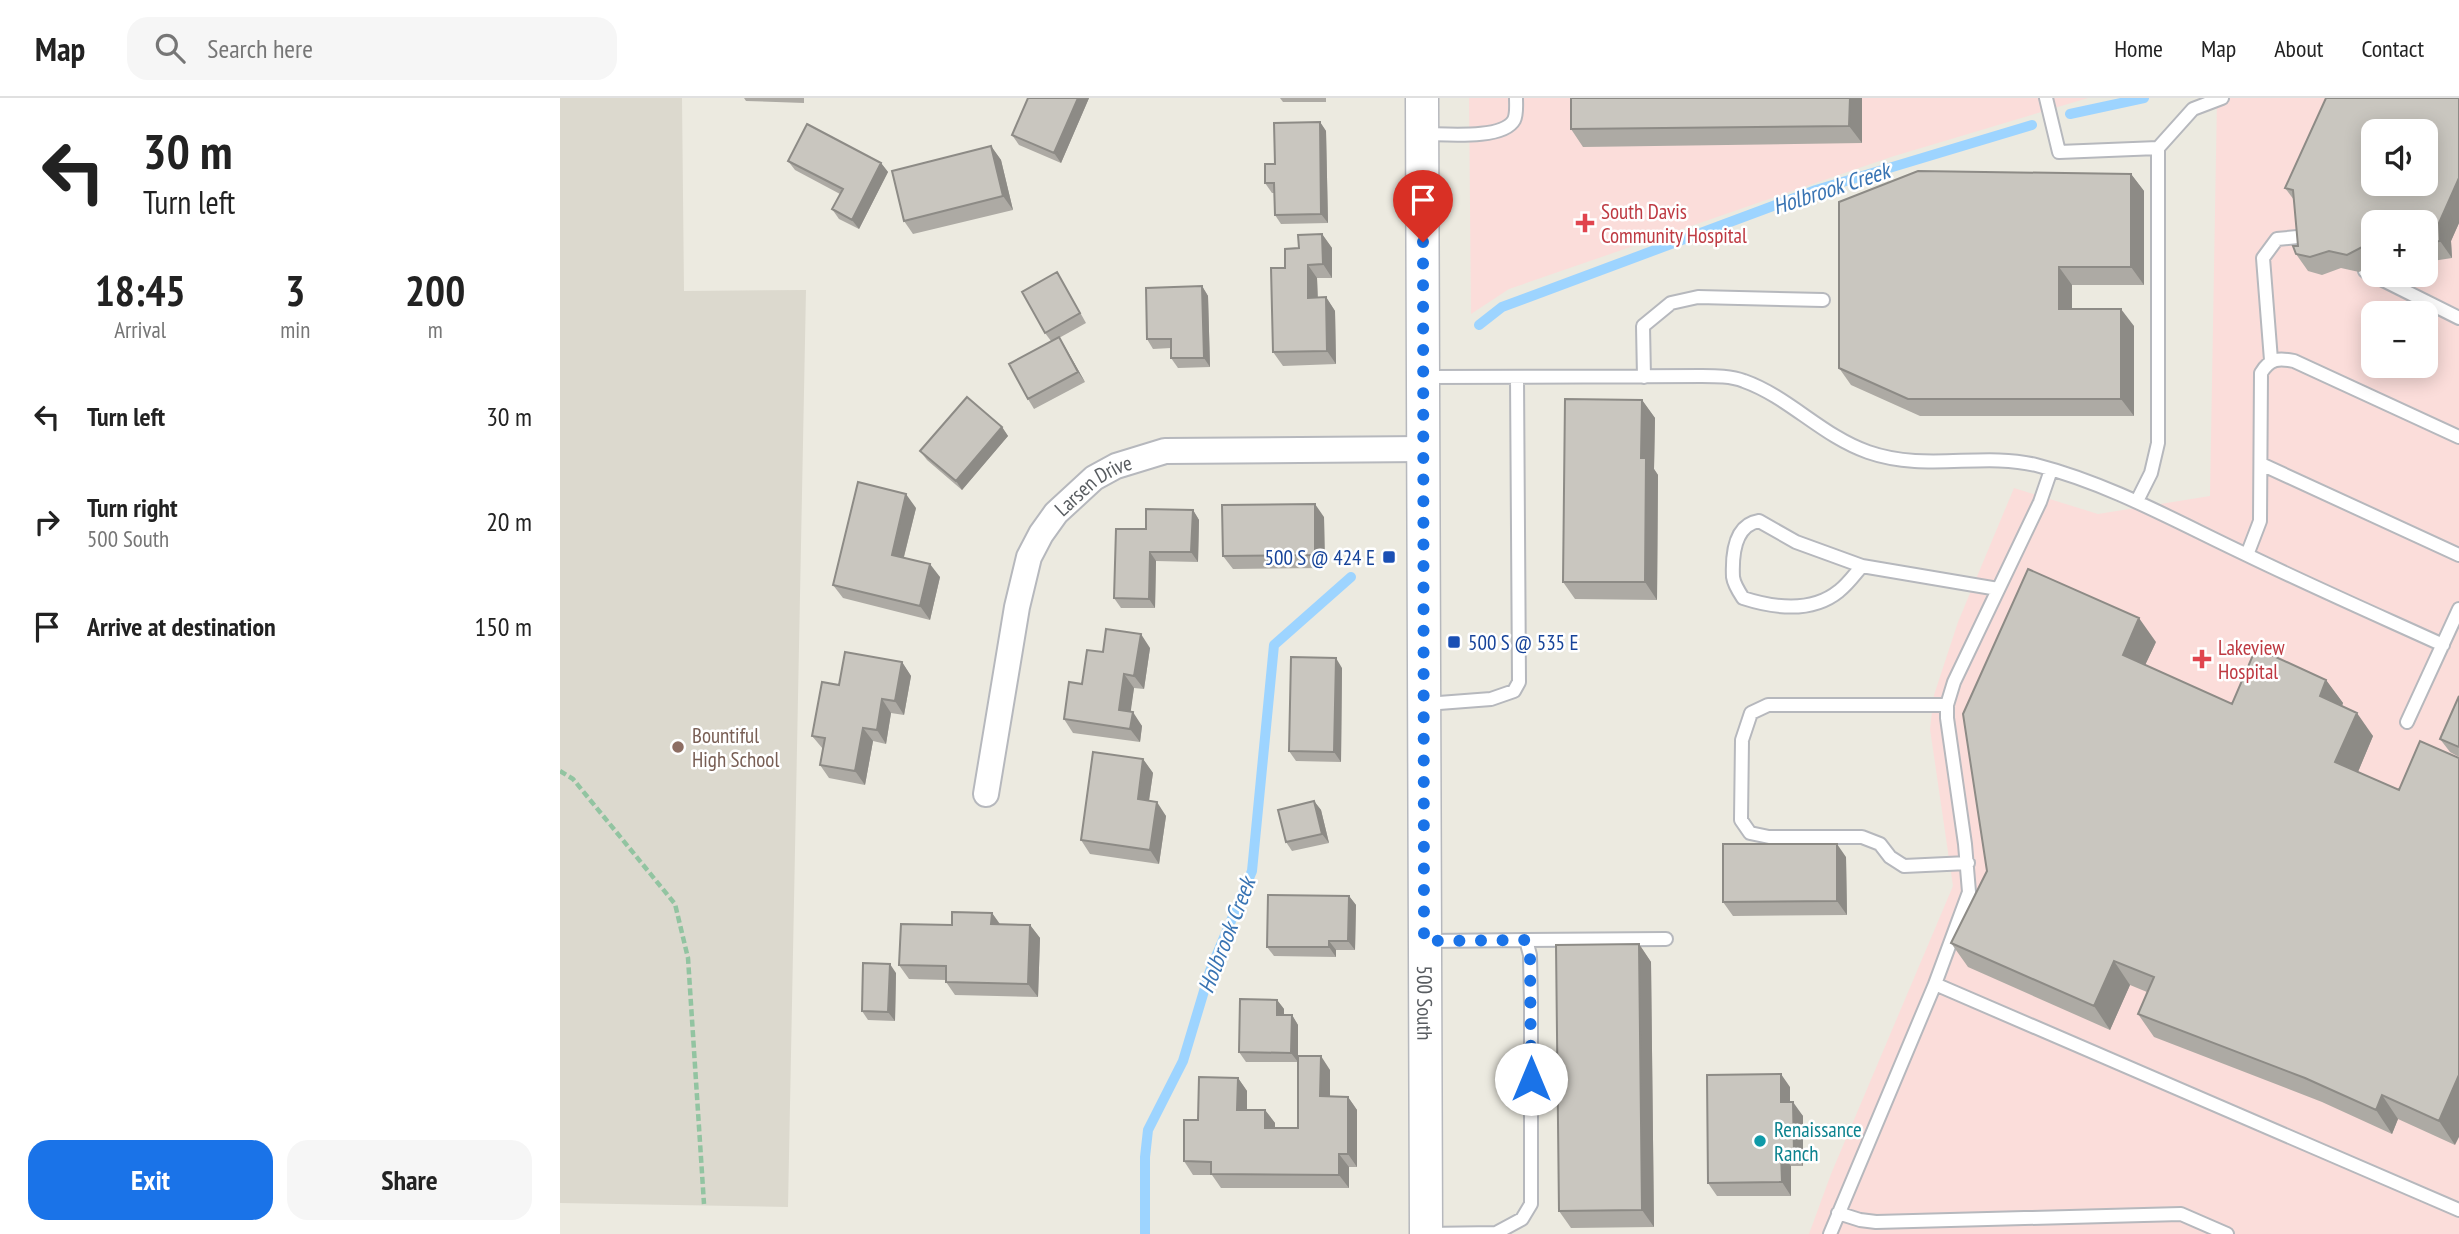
<!DOCTYPE html>
<meta charset="utf-8">
<style>
body{margin:0;font-family:"PT Sans Narrow",sans-serif;background:#f6f6f6;color:#222;height:100vh;display:flex;flex-direction:column;font-size:26px;white-space:nowrap}
*{box-sizing:border-box;margin:0}
p{font-size:23px;color:#767676}
.icon{flex:none;width:38px;height:38px;fill:none;stroke:currentColor;stroke-width:2;stroke-linecap:round;stroke-linejoin:round}
.map{position:relative;flex:1;overflow:hidden}
.sheet{display:flex;flex-direction:column;background:#fff;width:560px}
.sheet>*{flex:none}
.banner{background:#fff;color:#222;overflow:hidden}
.fabs{position:absolute;left:1801px;top:21px;display:grid;gap:14px}
.fabs a{display:grid;place-items:center;width:77px;height:77px;border-radius:14px;background:#fff;box-shadow:0 4px 18px #0003;font-size:35px}
.pin{position:absolute;display:grid;place-items:center;width:60px;height:60px;color:#fff;margin:-72px -30px;border-radius:50% 50% 50% 0;rotate:-45deg;box-shadow:0 0 7px #0007}
.pin .icon{rotate:45deg}
.me{position:absolute;width:77px;margin:-38px;rotate:0deg;stroke-linejoin:round;filter:drop-shadow(0 0 5px #0008)}
.turn{display:flex;align-items:center;gap:24px;height:147px;padding:0 28px;font-size:32px}
.turn .icon{width:91px;height:91px;stroke-width:2.5}
.turn b{display:block;font-size:49px;line-height:60px}
.eta{display:flex;justify-content:space-evenly;align-items:center;height:119px;text-align:center}
.eta b{font-size:42px;font-weight:600;line-height:49px}
.cta{display:flex;gap:14px;margin-top:auto;padding:14px 28px}
.cta a{flex:1;height:80px;border-radius:21px;background:#1a73e8;color:#fff;font-size:28px;font-weight:600;line-height:80px;text-align:center}
.cta a+a{background:#f6f6f6;color:#222}
ul{padding:0;list-style:none}
li{display:flex;align-items:center;gap:21px;height:105px;padding:0 28px}
li div{flex:1}
li b{display:block;font-size:26px}
li em{font-style:normal}
header{display:flex;align-items:center;gap:42px;box-sizing:border-box;height:98px;padding:0 35px;background:#fff;border-bottom:2px solid #e0e0e0}
header strong{font-size:33px}
nav{display:flex;gap:38px;margin-inline-start:auto;font-size:24px}
.search{width:490px;height:63px;background:#f6f6f6;display:flex;align-items:center;gap:18px;box-sizing:border-box;padding:0 24px;border-radius:21px;color:#767676;font-size:26px}
main{display:flex;flex:1;min-height:0}
.map>svg:first-child{display:block}
.education{fill:#dcd9ce}
.medical{fill:#fbddda;fill-rule:evenodd}
.lines{fill:none;stroke-linecap:round;stroke-linejoin:round}
.stream{stroke:#9dd4ff;stroke-width:10}
.service-casing{stroke:#b6b8bd;stroke-width:16}
.minor-casing{stroke:#b6b8bd;stroke-width:28}
.tertiary-casing{stroke:#b6b8bd;stroke-width:35}
.path{stroke:#92c4a1;stroke-width:4.5;stroke-dasharray:7 3.5;stroke-linecap:butt}
.service{stroke:#fff;stroke-width:12}
.minor{stroke:#fff;stroke-width:24}
.tertiary{stroke:#fff;stroke-width:32}
.wall{fill:#adaaa4;fill-rule:evenodd}
.shaded-wall{fill:#8d8b86}
.building{fill:#c9c6bf;stroke:#8d8b86;stroke-width:2;fill-rule:evenodd}
.route{stroke:#1a73e8;stroke-width:12;stroke-dasharray:0 21.6}
.health-dot{fill:#e0444e;stroke:#fff;stroke-width:2.5}
.transit-dot{fill:#1a4fb4;stroke:#fff;stroke-width:2.5}
.education-dot{fill:#8d6e63;stroke:#fff;stroke-width:2.5}
.culture-dot{fill:#0f9aa8;stroke:#fff;stroke-width:2.5}
.labels{text-anchor:middle;dominant-baseline:central;stroke-width:5;stroke-linejoin:round;paint-order:stroke}
.health-label{font-size:21px;fill:#be3a42;stroke:#fff;text-anchor:start}
.street-label{font-size:21px;fill:#595d61;stroke:#fff}
.transit-label{font-size:21px;fill:#164399;stroke:#fff;text-anchor:end}
.education-label{font-size:21px;fill:#785e54;stroke:#fff;text-anchor:start}
.culture-label{font-size:21px;fill:#0d838f;stroke:#fff;text-anchor:start}
.water-label{font-size:23px;font-style:italic;fill:#3974b3;stroke:#fff}
</style>
<header>
<strong>Map</strong>
<div class="search"><svg class="icon" aria-label="search" viewBox="0 0 24 24"><circle cx="10" cy="10" r="6"/><path d="M15 15l6 6"/></svg>Search here</div>
<nav><a>Home</a><a>Map</a><a>About</a><a>Contact</a></nav>
</header>
<main>
<section class="sheet">
<div class="banner">
<div class="turn"><svg class="icon" aria-label="left" viewBox="0 0 24 24"><path d="M17 20v-9H6M10 6l-5 5 5 5"/></svg><div><b>30 m</b>Turn left</div></div>
</div>
<div class="eta">
<div><b>18:45</b><p>Arrival</p></div>
<div><b>3</b><p>min</p></div>
<div><b>200</b><p>m</p></div>
</div>
<ul>
<li><svg class="icon" aria-label="left" viewBox="0 0 24 24"><path d="M17 20v-9H6M10 6l-5 5 5 5"/></svg><div><b>Turn left</b></div><em>30 m</em></li>
<li><svg class="icon" aria-label="right" viewBox="0 0 24 24"><path d="M7 20v-9h11M14 6l5 5-5 5"/></svg><div><b>Turn right</b><p>500 South</p></div><em>20 m</em></li>
<li><svg class="icon" aria-label="arrive" viewBox="0 0 24 24"><path d="M6 21V4h12l-3 4 3 4H6"/></svg><div><b>Arrive at destination</b></div><em>150 m</em></li>
</ul>
<div class="cta"><a>Exit</a><a>Share</a></div>
</section>
<div class="map">
<svg width="1899" height="1136" viewBox="0 0 1899 1136">
<rect width="100%" height="100%" fill="#eceae0"/>
<path class="education" d="M 0,0 L 122,0 L 124,193 L 246,192 L 228,1109 L 0,1105 Z"/>
<path class="medical" d="M 909,0 L 1528,0 L 1331,59 L 949,191 L 911,216 Z
M 1657,0 L 1899,0 L 1899,1136 L 1249,1136 L 1271,1076 L 1393,788 L 1370,631 L 1374,597 L 1398,524 L 1454,390 L 1538,416 L 1650,398 ZM 1813,33 L 1866,33 L 1866,86 L 1813,86 ZM 1813,124 L 1866,124 L 1866,177 L 1813,177 ZM 1813,215 L 1866,215 L 1866,268 L 1813,268 Z"/>
<g class="lines">
<path class="stream" d="M 1510,16 L 1584,0
M 919,227 L 942,209 L 1256,92 L 1472,27
M 585,1136 L 585,1059 L 588,1032 L 623,963 L 650,873 L 692,773 L 714,547 L 791,479"/>
<g class="service-casing">
<path id="service" d="M 1486,0 L 1499,54 L 1598,50 L 1598,345 L 1591,375 L 1577,403
M 863,36 C 884,36 943,42 954,22 C 957,16 956,7 956,0
M 1598,50 L 1633,11 L 1662,0
M 1805,173 L 1899,220
M 1711,262 L 1703,160 L 1717,141 L 1748,138
M 865,279 L 1142,278 C 1156,278 1171,278 1184,283 C 1229,299 1262,338 1308,354 C 1365,374 1422,354 1476,367 C 1550,386 1617,424 1685,456 C 1751,488 1817,517 1883,547
M 1084,279 L 1083,228 L 1111,205 L 1138,199 L 1263,202
M 1701,366 L 1899,457
M 1687,457 L 1700,423 L 1701,275 C 1710,260 1719,260 1734,263 L 1899,339
M 1302,468 C 1295,476 1288,486 1279,493 C 1252,515 1214,510 1183,500 C 1179,494 1174,486 1173,479 C 1172,457 1174,427 1199,423 L 1236,444 L 1302,468 L 1438,491
M 866,606 L 931,601 L 954,593 L 959,584 L 957,279
M 1387,607 L 1208,607 L 1191,615 L 1182,642 L 1181,722 L 1190,735 L 1209,739 L 1302,739 L 1320,746 L 1330,759 L 1344,768 L 1408,765
M 1847,624 L 1899,511
M 966,842 L 1106,841
M 865,843 L 966,842 L 970,857 L 971,906 L 971,1106 L 962,1121 L 936,1135 L 866,1136
M 1375,886 L 1899,1112
M 1278,1115 L 1300,1122 L 1316,1124 L 1621,1116 L 1667,1136
M 1270,1136 L 1375,886 L 1409,794 L 1405,746 L 1387,620 L 1387,607 L 1394,584 L 1480,404 L 1491,372"/>
</g>
<g class="minor-casing">
<g id="minor">
<path id="s1" d="M 426,696 L 457,509 L 469,459 L 481,436 L 496,415 L 534,380 L 556,368 L 605,353 L 863,351"/>
</g>
</g>
<g class="tertiary-casing">
<g id="tertiary">
<path id="s2" d="M 862,0 L 866,1136"/>
</g>
</g>
<path class="path" d="M 0,673 L 13,681 L 115,806 L 128,860 L 144,1106"/>
<use href="#service" class="service"/>
<use href="#minor" class="minor"/>
<use href="#tertiary" class="tertiary"/>
</g>
<path class="wall" d="M 184,0 L 244,0 L 244,5 L 186,3 Z
M 468,0 L 529,0 L 501,65 L 459,47 L 452,37 Z
M 720,0 L 766,0 L 766,4 L 723,4 Z
M 1302,0 L 1302,45 L 1023,49 L 1011,31 Z
M 1766,0 L 1899,0 L 1899,125 L 1891,143 L 1892,160 L 1866,164 L 1866,124 L 1813,124 L 1813,167 L 1799,174 L 1781,170 L 1762,177 L 1748,173 L 1736,156 L 1733,148 L 1738,148 L 1734,102 L 1725,90 ZM 1813,33 L 1866,33 L 1866,86 L 1813,86 Z
M 760,24 L 766,33 L 768,125 L 721,126 L 715,117 L 714,95 L 712,95 L 705,85 L 715,66 Z
M 431,48 L 441,62 L 453,112 L 353,136 L 344,123 Z
M 228,63 L 321,65 L 328,74 L 299,131 L 279,121 L 272,111 L 280,96 L 235,72 Z
M 1571,76 L 1584,93 L 1584,187 L 1512,187 L 1512,211 L 1574,228 L 1574,318 L 1360,318 L 1291,287 L 1279,270 Z
M 762,136 L 772,150 L 772,180 L 757,180 L 758,200 L 766,199 L 775,213 L 776,266 L 723,268 L 713,254 L 725,170 L 739,150 Z
M 503,184 L 526,225 L 499,240 L 505,249 L 525,284 L 474,311 L 468,301 L 491,243 L 485,235 Z
M 642,188 L 648,198 L 650,269 L 618,270 L 611,260 L 611,250 L 593,251 L 587,241 Z
M 1082,302 L 1095,320 L 1094,371 L 1098,377 L 1097,502 L 1015,501 L 1003,484 Z
M 442,329 L 448,338 L 402,392 L 367,362 L 360,353 Z
M 356,410 L 344,459 L 380,479 L 370,522 L 283,500 L 273,487 Z
M 633,412 L 639,422 L 638,464 L 596,463 L 595,510 L 561,510 L 554,500 L 586,431 Z
M 764,419 L 765,470 L 673,471 L 663,458 Z
M 1596,544 L 1585,567 L 1672,606 L 1766,582 L 1783,605 L 1782,608 L 1813,638 L 1798,674 L 1895,1047 L 1838,1021 L 1832,1036 L 1762,1004 L 1594,939 L 1578,916 L 1587,894 L 1570,887 L 1550,932 L 1408,869 L 1391,845 Z
M 590,550 L 584,591 L 574,590 L 570,614 L 582,628 L 580,644 L 513,635 L 504,621 L 543,554 Z
M 342,564 L 351,578 L 344,617 L 331,615 L 326,646 L 313,643 L 305,687 L 269,680 L 260,667 L 263,651 L 252,638 L 279,587 Z
M 782,570 L 781,664 L 736,663 L 729,653 Z
M 1899,598 L 1899,659 L 1890,654 L 1880,641 Z
M 583,661 L 593,675 L 589,703 L 606,718 L 599,766 L 530,756 L 521,742 Z
M 754,703 L 761,712 L 769,745 L 732,753 L 726,744 Z
M 1286,759 L 1287,817 L 1173,818 L 1163,804 Z
M 789,798 L 796,807 L 795,852 L 776,852 L 776,859 L 714,858 L 707,849 Z
M 432,815 L 440,826 L 470,827 L 480,840 L 478,899 L 395,897 L 386,884 L 386,882 L 349,881 L 339,867 L 392,827 Z
M 1079,846 L 1091,864 L 1094,1129 L 1011,1130 L 999,1113 Z
M 336,875 L 335,923 L 308,922 L 302,913 Z
M 717,902 L 724,911 L 724,917 L 732,917 L 738,927 L 738,958 L 770,972 L 770,998 L 788,999 L 797,1012 L 797,1069 L 789,1069 L 789,1090 L 661,1090 L 652,1077 L 633,1077 L 624,1063 L 638,1022 L 678,980 L 687,993 L 687,1012 L 705,1012 L 715,1025 L 715,1030 L 738,1030 L 738,964 L 686,964 L 679,954 Z
M 1230,989 L 1230,1004 L 1243,1018 L 1243,1068 L 1231,1068 L 1231,1098 L 1157,1098 L 1148,1085 Z"/>
<path class="shaded-wall" d="M 518,0 L 529,0 L 501,65 L 494,55 Z
M 1290,0 L 1302,0 L 1302,45 L 1289,28 Z
M 760,24 L 766,33 L 768,125 L 761,116 Z
M 431,48 L 441,62 L 453,112 L 443,98 Z
M 321,65 L 328,74 L 299,131 L 292,122 Z
M 1571,76 L 1584,93 L 1584,187 L 1571,169 Z
M 1899,80 L 1899,125 L 1891,143 L 1892,160 L 1880,143 L 1879,125 Z
M 762,136 L 772,150 L 772,180 L 763,166 Z
M 748,167 L 757,180 L 758,213 L 748,200 Z
M 1499,169 L 1512,187 L 1512,228 L 1499,211 Z
M 642,188 L 648,198 L 650,269 L 644,260 Z
M 766,199 L 775,213 L 776,266 L 767,253 Z
M 1561,211 L 1574,228 L 1574,318 L 1561,301 Z
M 499,239 L 505,249 L 525,284 L 518,274 Z
M 1082,302 L 1095,320 L 1094,371 L 1098,377 L 1097,502 L 1085,484 L 1081,360 Z
M 442,329 L 448,338 L 402,392 L 396,383 Z
M 346,396 L 356,410 L 341,470 L 332,457 Z
M 755,406 L 764,419 L 765,470 L 755,457 Z
M 633,412 L 639,422 L 638,464 L 631,454 Z
M 590,454 L 596,463 L 595,510 L 589,501 Z
M 370,466 L 380,479 L 370,522 L 360,508 Z
M 1579,520 L 1596,544 L 1579,580 L 1563,557 Z
M 581,536 L 590,550 L 584,591 L 574,578 Z
M 776,560 L 782,570 L 781,664 L 774,654 Z
M 342,564 L 351,578 L 344,617 L 335,603 Z
M 564,576 L 574,590 L 569,626 L 559,612 Z
M 1766,582 L 1783,605 L 1777,622 L 1760,598 Z
M 322,601 L 331,615 L 326,646 L 317,632 Z
M 573,614 L 582,628 L 580,644 L 570,631 Z
M 1797,615 L 1813,638 L 1792,688 L 1775,664 Z
M 303,630 L 313,643 L 305,687 L 295,673 Z
M 583,661 L 593,675 L 587,715 L 578,701 Z
M 754,703 L 761,712 L 769,745 L 762,736 Z
M 597,704 L 606,718 L 599,766 L 590,752 Z
M 1277,746 L 1286,759 L 1287,817 L 1277,803 Z
M 789,798 L 796,807 L 795,852 L 788,843 Z
M 432,815 L 441,828 L 431,826 Z
M 470,827 L 480,840 L 478,899 L 468,886 Z
M 769,843 L 776,852 L 776,859 L 769,849 Z
M 1079,846 L 1091,864 L 1094,1129 L 1082,1112 Z
M 1554,863 L 1570,887 L 1550,932 L 1534,908 Z
M 330,866 L 336,875 L 335,923 L 328,914 Z
M 717,902 L 724,911 L 724,927 L 717,917 Z
M 732,917 L 738,927 L 738,964 L 731,955 Z
M 761,958 L 770,972 L 770,1012 L 760,998 Z
M 1221,976 L 1230,989 L 1230,1018 L 1221,1004 Z
M 1899,977 L 1899,1039 L 1895,1047 L 1879,1023 Z
M 678,980 L 687,993 L 687,1025 L 677,1012 Z
M 1822,997 L 1838,1021 L 1832,1036 L 1816,1012 Z
M 788,999 L 797,1012 L 797,1069 L 788,1056 Z
M 1233,1004 L 1243,1018 L 1243,1068 L 1234,1055 Z
M 705,1012 L 715,1025 L 715,1043 L 705,1030 Z
M 1221,1055 L 1231,1068 L 1231,1098 L 1222,1084 Z
M 779,1056 L 789,1069 L 789,1090 L 779,1077 Z"/>
<path class="building" d="M 468,0 L 518,0 L 494,55 L 452,37 Z
M 1011,0 L 1290,0 L 1289,28 L 1011,31 Z
M 1766,0 L 1899,0 L 1899,80 L 1879,125 L 1880,143 L 1866,145 L 1866,124 L 1813,124 L 1813,151 L 1802,149 L 1787,157 L 1769,153 L 1750,159 L 1736,156 L 1733,148 L 1738,148 L 1733,92 L 1725,90 ZM 1813,33 L 1866,33 L 1866,86 L 1813,86 Z
M 760,24 L 761,116 L 715,117 L 714,85 L 705,85 L 705,66 L 715,66 L 714,25 Z
M 247,26 L 321,65 L 292,122 L 272,111 L 283,91 L 228,63 Z
M 431,48 L 443,98 L 344,123 L 332,73 Z
M 1358,73 L 1571,76 L 1571,169 L 1499,169 L 1499,211 L 1561,211 L 1561,301 L 1348,301 L 1279,270 L 1279,104 Z
M 762,136 L 763,166 L 748,167 L 748,200 L 766,199 L 767,253 L 713,254 L 711,170 L 725,170 L 725,151 L 739,150 L 738,137 Z
M 497,174 L 520,215 L 485,235 L 462,194 Z
M 642,188 L 644,260 L 611,260 L 611,241 L 587,241 L 586,190 Z
M 499,239 L 518,274 L 468,301 L 449,266 Z
M 407,299 L 442,329 L 396,383 L 360,353 Z
M 1005,301 L 1082,302 L 1081,360 L 1086,360 L 1085,484 L 1003,484 Z
M 298,384 L 346,396 L 332,457 L 370,466 L 360,508 L 273,487 Z
M 755,406 L 755,457 L 663,458 L 662,407 Z
M 586,411 L 633,412 L 631,454 L 590,454 L 589,501 L 554,500 L 556,431 L 586,431 Z
M 1468,471 L 1579,520 L 1563,557 L 1672,606 L 1696,550 L 1766,582 L 1760,598 L 1797,615 L 1775,664 L 1839,692 L 1860,643 L 1899,660 L 1899,977 L 1879,1023 L 1822,997 L 1816,1012 L 1745,980 L 1578,916 L 1594,879 L 1554,863 L 1534,908 L 1391,845 L 1427,773 L 1403,616 Z
M 546,531 L 581,536 L 574,578 L 564,576 L 559,612 L 573,614 L 570,631 L 504,621 L 509,584 L 522,586 L 527,552 L 543,554 Z
M 285,554 L 342,564 L 335,603 L 322,601 L 317,632 L 303,630 L 295,673 L 260,667 L 265,640 L 252,638 L 262,584 L 279,587 Z
M 731,559 L 776,560 L 774,654 L 729,653 Z
M 1899,598 L 1899,649 L 1880,641 Z
M 533,654 L 583,661 L 578,701 L 597,704 L 590,752 L 521,742 Z
M 754,703 L 762,736 L 726,744 L 718,712 Z
M 1163,746 L 1277,746 L 1277,803 L 1163,804 Z
M 708,797 L 789,798 L 788,843 L 769,843 L 769,849 L 707,849 Z
M 392,814 L 432,815 L 431,826 L 470,827 L 468,886 L 386,884 L 386,868 L 339,867 L 341,826 L 392,827 Z
M 1079,846 L 1082,1112 L 999,1113 L 996,847 Z
M 303,865 L 330,866 L 328,914 L 302,913 Z
M 680,901 L 717,902 L 717,917 L 732,917 L 731,955 L 679,954 Z
M 738,958 L 761,958 L 760,998 L 788,999 L 788,1056 L 779,1056 L 779,1077 L 651,1076 L 651,1064 L 624,1063 L 624,1022 L 638,1022 L 639,979 L 678,980 L 677,1012 L 705,1012 L 705,1030 L 738,1030 Z
M 1221,976 L 1221,1004 L 1233,1004 L 1234,1055 L 1221,1055 L 1222,1084 L 1148,1085 L 1147,977 Z"/>
<g class="lines">
<path class="route" d="M 863,144 L 864,843 L 966,842 L 970,857 L 971,981"/>
</g>
<g class="health-dot">
<path d="M1021.5 114.5h7v7h7v7h-7v7h-7v-7h-7v-7h7z"/>
<path d="M1638.5 550.5h7v7h7v7h-7v7h-7v-7h-7v-7h7z"/>
</g>
<g class="transit-dot">
<rect x="822" y="452" width="14" height="14" rx="3.5"/>
<rect x="887" y="537" width="14" height="14" rx="3.5"/>
</g>
<circle class="education-dot" cx="118" cy="649" r="7"/>
<circle class="culture-dot" cx="1200" cy="1043" r="7"/>
<g class="labels">
<g class="health-label">
<text x="1041" y="113">South Davis<tspan x="1041" dy="24">Community Hospital</tspan></text>
<text x="1658" y="549">Lakeview<tspan x="1658" dy="24">Hospital</tspan></text>
</g>
<g class="street-label">
<text stroke="none"><textPath href="#s1" startOffset="340">Larsen Drive</textPath></text>
<text stroke="none"><textPath href="#s2" startOffset="905">500 South</textPath></text>
</g>
<g class="transit-label">
<text x="815" y="459">500 S @ 424 E</text>
<text x="908" y="544" text-anchor="start">500 S @ 535 E</text>
</g>
<g class="education-label">
<text x="132" y="637">Bountiful<tspan x="132" dy="24">High School</tspan></text>
</g>
<g class="culture-label">
<text x="1214" y="1031">Renaissance<tspan x="1214" dy="24">Ranch</tspan></text>
</g>
<g class="water-label">
<text transform="translate(1271 90) rotate(-18)">Holbrook Creek</text>
<text transform="translate(666 837) rotate(-69)">Holbrook Creek</text>
</g>
</g>
</svg>
<div class="fabs">
<a><svg class="icon" aria-label="sound" viewBox="0 0 24 24"><path d="M4 9h4l5-4v14l-5-4H4zM17 9q2 3 0 6"/></svg></a>
<a>+</a>
<a>−</a>
</div>
<div class="pin" style="left:863px;top:144px;background:#d93025"><svg class="icon" aria-label="arrive" viewBox="0 0 24 24"><path d="M6 21V4h12l-3 4 3 4H6"/></svg></div>
<svg class="me" style="left:971px;top:981px" viewBox="-20 -20 40 40"><circle r="19" fill="#fff"/><path d="M0-13L10 11 0 6-10 11z" fill="#1a73e8"/></svg>
</div>
</main>
